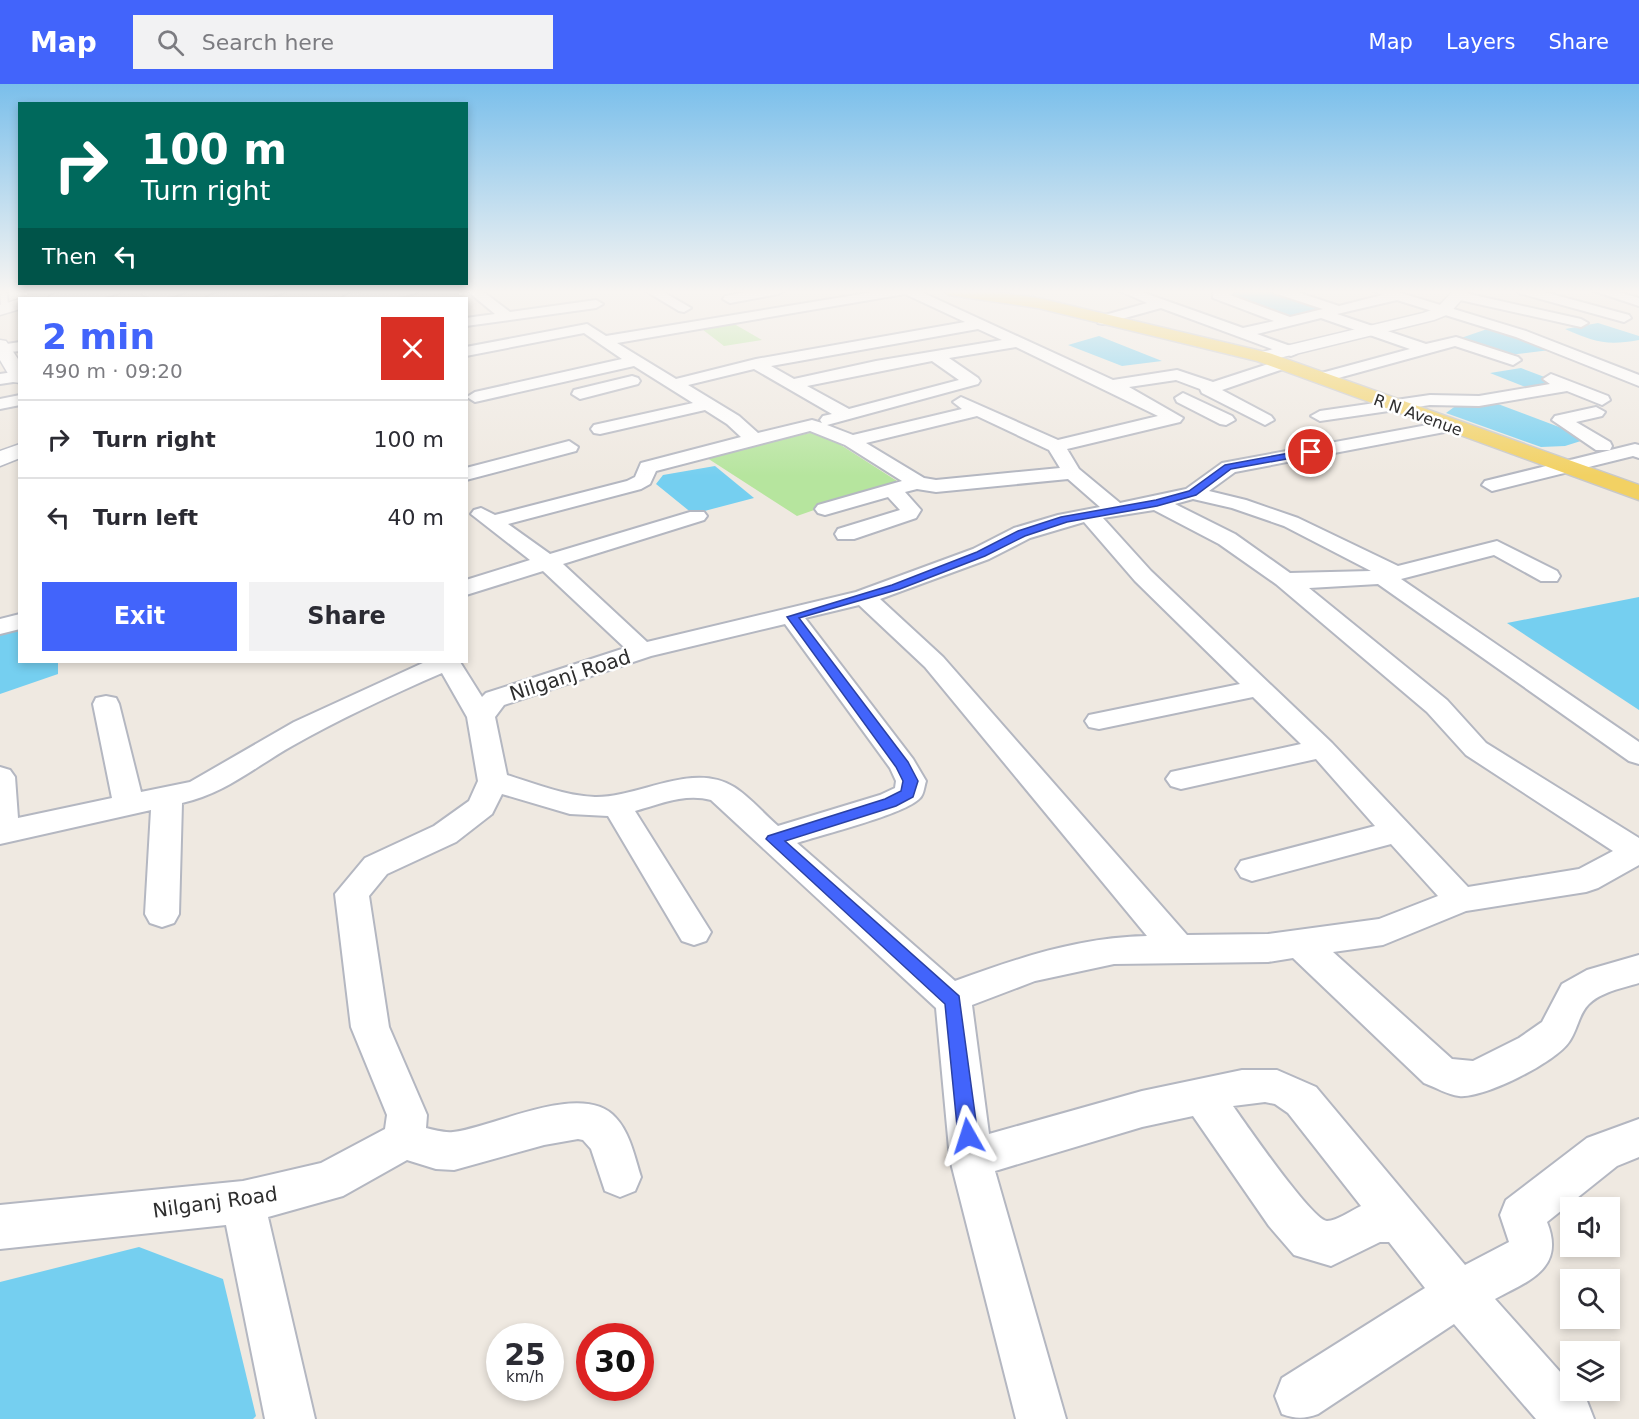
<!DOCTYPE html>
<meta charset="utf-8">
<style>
body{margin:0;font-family:"DejaVu Sans",sans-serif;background:#f2f2f3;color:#2b2b33;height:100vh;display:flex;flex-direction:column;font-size:22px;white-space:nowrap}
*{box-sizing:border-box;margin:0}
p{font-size:20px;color:#7c7c81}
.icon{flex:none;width:33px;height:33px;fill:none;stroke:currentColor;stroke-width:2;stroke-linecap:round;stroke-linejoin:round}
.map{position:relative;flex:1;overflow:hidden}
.details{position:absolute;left:18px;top:213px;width:450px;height:366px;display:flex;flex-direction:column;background:#fff;border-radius:0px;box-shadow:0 3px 9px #0003}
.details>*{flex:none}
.hud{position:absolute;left:18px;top:18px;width:450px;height:183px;border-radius:0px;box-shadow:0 3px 9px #0003;background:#00695c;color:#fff;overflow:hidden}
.tools{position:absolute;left:1560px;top:1113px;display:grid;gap:12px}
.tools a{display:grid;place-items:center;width:60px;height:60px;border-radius:0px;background:#fff;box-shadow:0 3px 9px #0003;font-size:30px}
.speed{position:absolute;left:486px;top:1239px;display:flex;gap:12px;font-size:30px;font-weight:700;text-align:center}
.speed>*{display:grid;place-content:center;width:78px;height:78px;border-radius:50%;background:#fff;box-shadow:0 3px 9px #0003;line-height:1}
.speed small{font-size:15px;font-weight:400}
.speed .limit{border:9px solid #d22;background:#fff;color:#111}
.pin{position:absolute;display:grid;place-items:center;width:51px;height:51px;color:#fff;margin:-26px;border:3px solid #fff;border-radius:50%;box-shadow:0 2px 6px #0007}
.me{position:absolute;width:66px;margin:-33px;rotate:354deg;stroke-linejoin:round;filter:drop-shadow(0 0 4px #0008)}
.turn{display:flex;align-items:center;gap:21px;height:126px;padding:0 24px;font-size:27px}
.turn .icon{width:78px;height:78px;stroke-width:2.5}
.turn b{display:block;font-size:42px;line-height:51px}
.then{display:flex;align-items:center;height:57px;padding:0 24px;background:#0003;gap:12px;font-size:22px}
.round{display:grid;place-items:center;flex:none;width:63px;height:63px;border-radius:0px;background:#f2f2f3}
.overview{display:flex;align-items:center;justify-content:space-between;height:102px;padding:0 24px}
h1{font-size:36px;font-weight:700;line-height:45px;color:#4264fb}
.action{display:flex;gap:12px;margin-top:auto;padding:12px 24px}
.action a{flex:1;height:69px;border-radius:0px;background:#4264fb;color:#fff;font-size:24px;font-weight:700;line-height:69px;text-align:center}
.action a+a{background:#f2f2f3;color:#2b2b33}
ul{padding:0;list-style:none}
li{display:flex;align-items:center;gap:18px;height:78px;padding:0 24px;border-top:2px solid #e1e1e2}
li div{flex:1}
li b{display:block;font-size:22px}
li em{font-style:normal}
header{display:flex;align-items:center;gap:36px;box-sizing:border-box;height:84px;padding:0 30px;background:#4264fb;color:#fff}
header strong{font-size:28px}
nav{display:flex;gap:33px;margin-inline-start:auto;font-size:21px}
.search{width:420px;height:54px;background:#f2f2f3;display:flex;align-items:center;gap:15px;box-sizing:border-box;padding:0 21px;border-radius:0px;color:#7c7c81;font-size:22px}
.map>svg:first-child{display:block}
.green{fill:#b6e59e}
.water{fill:#75cff0}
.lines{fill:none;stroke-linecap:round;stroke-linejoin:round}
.minor-casing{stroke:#b4b7c1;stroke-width:4}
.tertiary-casing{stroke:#b4b7c1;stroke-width:3}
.primary-casing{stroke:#c9c9c9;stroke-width:3}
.minor{fill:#fff;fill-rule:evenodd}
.tertiary{fill:#fff;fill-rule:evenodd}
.primary{fill:#f2d163;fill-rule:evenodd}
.route{fill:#4264fb;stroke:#2b41a3;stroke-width:1.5}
.labels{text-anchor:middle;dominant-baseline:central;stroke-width:5;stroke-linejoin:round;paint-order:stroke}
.far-street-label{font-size:16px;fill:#2e2e2e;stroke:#fff}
.street-label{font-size:20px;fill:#2e2e2e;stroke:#fff}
</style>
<header>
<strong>Map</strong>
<div class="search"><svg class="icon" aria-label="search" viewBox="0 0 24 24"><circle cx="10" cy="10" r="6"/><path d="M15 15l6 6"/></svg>Search here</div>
<nav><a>Map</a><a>Layers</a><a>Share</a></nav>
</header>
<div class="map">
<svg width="1639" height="1335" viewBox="0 0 1639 1335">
<rect width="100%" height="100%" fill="#efe9e1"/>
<path class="green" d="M 729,237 L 762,256 L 724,262 L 698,242 Z
M 819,347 L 897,397 L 797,432 L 704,372 Z"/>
<path class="water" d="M 1250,206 L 1265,206 L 1323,224 L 1295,233 L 1279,232 L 1229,215 L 1235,209 Z
M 1598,239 L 1639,252 L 1639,256 C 1606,262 1595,258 1565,245 Z
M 1493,243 L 1550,266 L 1509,271 L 1461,254 Z
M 1099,252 L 1162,277 L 1122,282 L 1068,261 Z
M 1521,284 L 1563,300 L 1528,304 L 1490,289 Z
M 1490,317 L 1575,349 L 1584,356 L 1565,362 L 1541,363 L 1446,329 L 1461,318 Z
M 715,382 L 754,414 L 693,430 L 656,400 L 663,391 Z
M 1639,513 L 1639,626 L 1507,539 Z
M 19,541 L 20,578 L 58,578 L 58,590 L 0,610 L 0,545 Z
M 139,1163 L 223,1195 L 256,1332 L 253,1335 L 0,1335 L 0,1198 Z"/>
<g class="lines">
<g class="minor-casing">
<path id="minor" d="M 0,206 L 7,209 L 8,222 L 1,226 Z
M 152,206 L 188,206 C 179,213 151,217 142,210 Z
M 250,206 L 287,206 C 276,216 222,216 206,214 L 213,210 Z
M 384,206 L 420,206 C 408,216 358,216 342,214 L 349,210 Z
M 466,206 L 481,206 L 510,228 L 596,216 L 603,220 L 596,224 L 466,242 L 466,234 L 495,230 Z
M 644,206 L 660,206 L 691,224 L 684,228 L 679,227 Z
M 759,206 L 785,206 L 778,210 L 730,219 L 723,215 L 725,212 Z
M 886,206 L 917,206 L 1113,296 L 1177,286 L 1213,298 L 1277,277 L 1289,277 L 1291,280 L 1289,283 L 1222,306 L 1271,332 L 1274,336 L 1265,341 L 1202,309 L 1200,305 L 1176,296 L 1129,303 L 1183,334 L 1180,338 L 1067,365 L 1079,385 L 1120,419 L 1186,405 L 1222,379 L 1449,337 L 1455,338 L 1458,342 L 1455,346 L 1235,388 L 1209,407 L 1246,416 L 1298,434 L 1398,482 L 1497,457 L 1557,487 L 1560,492 L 1557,497 L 1541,497 L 1494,471 L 1401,495 L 1639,658 L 1639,680 L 1629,677 L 1378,500 L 1309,504 L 1447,616 L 1486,659 L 1639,754 L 1639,781 L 1598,804 L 1586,808 L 1466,827 L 1383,861 L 1333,868 L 1452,975 L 1473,977 L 1519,954 L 1542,938 L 1562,900 L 1587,886 L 1639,871 L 1639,899 C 1623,904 1600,908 1588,921 C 1579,930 1577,947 1569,958 C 1556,978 1483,1015 1459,1012 C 1448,1011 1435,1003 1424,999 L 1293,874 L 1268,878 L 1114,880 L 1035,897 L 972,921 L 989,1050 L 1142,1007 L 1242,986 L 1277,986 L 1316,1003 L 1465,1181 L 1509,1158 L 1500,1131 L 1506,1116 L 1587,1054 L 1639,1035 L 1639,1073 L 1617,1082 L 1547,1138 C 1566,1185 1528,1197 1495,1215 L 1570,1299 L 1570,1306 L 1577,1306 L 1587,1317 L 1594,1335 L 1536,1335 L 1454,1240 L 1318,1330 C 1304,1335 1296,1335 1282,1330 L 1275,1312 L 1282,1294 L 1425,1204 L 1389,1158 L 1380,1158 L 1331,1182 L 1294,1171 L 1269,1142 L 1193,1032 L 1142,1043 L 995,1087 L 1066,1335 L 1016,1335 L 950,1075 L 936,924 L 711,716 C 685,709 660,720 635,727 L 711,848 L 706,857 L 694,861 L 682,857 L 608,732 L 570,730 L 502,710 L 492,730 L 456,758 L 387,790 L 369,812 L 389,943 L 427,1031 L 426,1044 C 435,1046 444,1049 453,1048 C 495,1043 583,996 616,1034 C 630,1049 635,1074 641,1093 L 635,1107 L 620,1113 L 605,1107 L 591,1065 L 583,1056 L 578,1055 L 544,1061 L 454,1086 L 436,1085 L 407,1076 L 343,1112 L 268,1133 L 315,1335 L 265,1335 L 226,1141 L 0,1165 L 0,1121 L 243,1097 L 321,1079 L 385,1045 L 387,1031 L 351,943 L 335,810 L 365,774 L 434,742 L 469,717 L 478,697 L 467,633 L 442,589 C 391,611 340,635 292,662 C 255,683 224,710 182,719 L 179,830 L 174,839 L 162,843 L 150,839 L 145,830 L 151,726 L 0,760 L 0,683 L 10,686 L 15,693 L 18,734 L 112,714 L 93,620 L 96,614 L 106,612 L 116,614 L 119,620 L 141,708 L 190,698 L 294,638 L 425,578 L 460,578 L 482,613 L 486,609 L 625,564 L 543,487 L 466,511 L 466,496 L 530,476 L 471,430 L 474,426 L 481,424 L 495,431 L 627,397 L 635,393 L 641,379 L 741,353 L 727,340 L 705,326 L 600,350 L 594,349 L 591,345 L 594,341 L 693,319 L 634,282 L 475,318 L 467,313 L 475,308 L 622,275 L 584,249 L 466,272 L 466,263 L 587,240 L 606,252 ZM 905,210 L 965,238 L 756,275 L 676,295 L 617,259 ZM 978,245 L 1002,256 L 876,277 L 794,295 L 771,282 ZM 1016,263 L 1158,332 L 1058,356 L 961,313 L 953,318 L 962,325 L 853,351 L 827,341 L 978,300 L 980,297 L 978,294 L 949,274 ZM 932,277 L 959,296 L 849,325 L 807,302 ZM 754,285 L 832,330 L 823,332 L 820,336 L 822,339 L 812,336 L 758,349 L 739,332 L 688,301 ZM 977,332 L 1049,366 L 1060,384 L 936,396 L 924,394 L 866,359 ZM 810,347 L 845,361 L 902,397 L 818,421 L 815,425 L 818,429 L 825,431 L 888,413 L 900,426 L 838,445 L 835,450 L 838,455 L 854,455 L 916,434 L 921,426 L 905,408 L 917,405 L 936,408 L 1068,395 L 1100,423 L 1058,431 L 1014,444 L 973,465 L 856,508 L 647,558 L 563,480 L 704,436 L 707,432 L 704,428 L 690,428 L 550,470 L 508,440 L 641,405 L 650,400 L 656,387 ZM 1193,415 L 1232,424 L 1284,442 L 1371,487 L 1290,489 L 1235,450 L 1175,420 ZM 1154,426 L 1219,460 L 1276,500 L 1427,628 L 1466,671 L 1613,767 L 1579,785 L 1468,803 L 1332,659 L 1151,487 L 1103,434 ZM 1084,438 L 1135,497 L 1240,600 L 1089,631 L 1085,637 L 1089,643 L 1099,645 L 1253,613 L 1301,660 L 1171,688 L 1166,695 L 1171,702 L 1181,705 L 1316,675 L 1375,742 L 1241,777 L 1236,785 L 1241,793 L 1252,797 L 1391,760 L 1438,812 L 1379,835 L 1268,850 L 1187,851 L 943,573 L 880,515 L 989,475 L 1030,454 ZM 859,521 L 925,583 L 1147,852 C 1080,853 1018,874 955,897 L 797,759 C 821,751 906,730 920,714 C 924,710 924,703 926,697 L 913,675 L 805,534 ZM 785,540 L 890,684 L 896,697 L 895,704 L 880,711 L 778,742 C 764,730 750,713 734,703 C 693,677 638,714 595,713 C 565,712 536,700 507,691 L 495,633 L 504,621 L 651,572 ZM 1265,1018 L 1275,1020 L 1288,1029 L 1361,1122 C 1352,1126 1337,1137 1327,1137 C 1312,1136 1245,1039 1233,1022 Z
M 1118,206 L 1136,206 L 1243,244 L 1274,237 L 1213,214 L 1213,208 L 1237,206 L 1230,211 L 1290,233 L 1323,225 L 1274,209 L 1273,206 L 1291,206 L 1339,222 L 1382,211 L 1372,206 L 1391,206 L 1526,247 L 1639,291 L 1639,302 L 1516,253 L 1397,216 L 1337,230 L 1426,260 L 1456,253 L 1518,273 L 1521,276 L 1513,281 L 1455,262 L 1320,299 L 1312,294 L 1314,291 L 1410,265 L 1321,234 L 1257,250 L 1296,264 L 1299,267 L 1296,270 L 1291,272 L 1161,224 L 1103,240 L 1098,239 L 1098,233 L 1147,219 Z
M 1517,206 L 1537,206 L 1629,231 L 1631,234 L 1624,238 L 1519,209 Z
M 1591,206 L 1611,206 L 1639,214 L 1639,222 Z
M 1456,207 L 1581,235 L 1588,239 L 1581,243 L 1451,214 L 1451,208 Z
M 20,258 L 20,267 L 0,269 L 0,261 Z
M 20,287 L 20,297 L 0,300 L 0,290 Z
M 1551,290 L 1608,312 L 1610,316 L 1602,321 L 1567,307 L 1479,322 L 1430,321 L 1320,337 L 1311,332 L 1320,327 L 1430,311 L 1479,312 L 1550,300 L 1543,295 Z
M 632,292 L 638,294 L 640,297 L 638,300 L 580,315 L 572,310 L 574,306 Z
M 1183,309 L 1232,332 L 1235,336 L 1226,341 L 1220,340 L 1177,318 L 1175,314 Z
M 20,311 L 20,321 L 0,325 L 0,315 Z
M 1596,323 L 1605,328 L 1602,332 L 1576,338 L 1610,358 L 1612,362 L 1610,366 L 1596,366 L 1552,336 L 1555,332 Z
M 569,357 L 578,363 L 576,367 L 466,396 L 466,384 Z
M 1635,360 L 1639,361 L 1639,374 L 1633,372 L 1492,407 L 1482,401 L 1485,397 Z
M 20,530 L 20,545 L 0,550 L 0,535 Z"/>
</g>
<g class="tertiary-casing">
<path id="tertiary" d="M 83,206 L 123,206 C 113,217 62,216 47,214 L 55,209 Z
M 1454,206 L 1470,206 L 1449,230 L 1434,236 L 1263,278 L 1254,273 L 1257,269 L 1423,229 L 1437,224 Z
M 20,215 L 20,225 L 0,231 L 0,221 Z
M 0,256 L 6,257 L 20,278 L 20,299 L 13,298 L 0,276 Z
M 20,360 L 20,374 L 0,382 L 0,367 Z"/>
</g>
<g class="primary-casing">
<path id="primary" d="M 941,206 L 978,206 L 1038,214 L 1269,269 L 1639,401 L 1639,416 L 1257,277 L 1038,224 L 949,211 Z"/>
</g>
<use href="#minor" class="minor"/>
<use href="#tertiary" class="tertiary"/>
<use href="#primary" class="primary"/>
</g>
<linearGradient id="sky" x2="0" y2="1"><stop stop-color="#7abfeb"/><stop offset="0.53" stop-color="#f8f5f2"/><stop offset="1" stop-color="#f8f5f2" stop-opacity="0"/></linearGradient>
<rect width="1639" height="392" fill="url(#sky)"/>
<path class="route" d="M 1311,365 L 1314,366 L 1314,370 L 1231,385 L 1196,411 L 1157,422 L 1067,438 L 1025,452 L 985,472 L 900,505 L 799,534 L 908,678 L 918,697 L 913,713 L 896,722 L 785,757 L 959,912 L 978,1052 L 975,1059 L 968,1061 L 961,1059 L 958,1052 L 945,920 L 766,755 L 768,752 L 885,715 L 901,707 L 903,697 L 896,683 L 787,533 L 892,501 L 977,468 L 1018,447 L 1061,433 L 1156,416 L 1189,407 L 1225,381 Z"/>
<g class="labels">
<g class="far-street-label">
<text transform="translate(1418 331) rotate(20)">R N Avenue</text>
</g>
<g class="street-label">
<text transform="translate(570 591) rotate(-18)">Nilganj Road</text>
<text transform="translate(215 1118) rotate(-8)">Nilganj Road</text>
</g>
</g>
</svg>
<div class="tools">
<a><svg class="icon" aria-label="sound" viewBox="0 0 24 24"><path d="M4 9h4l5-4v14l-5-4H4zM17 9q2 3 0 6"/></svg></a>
<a><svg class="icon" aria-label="search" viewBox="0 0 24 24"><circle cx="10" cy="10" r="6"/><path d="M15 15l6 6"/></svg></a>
<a><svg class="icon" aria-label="layers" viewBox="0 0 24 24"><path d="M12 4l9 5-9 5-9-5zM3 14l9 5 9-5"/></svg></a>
</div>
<div class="speed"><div>25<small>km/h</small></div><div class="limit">30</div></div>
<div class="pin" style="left:1311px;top:368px;background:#d93025"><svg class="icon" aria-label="arrive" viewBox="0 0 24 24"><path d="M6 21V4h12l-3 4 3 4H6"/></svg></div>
<svg class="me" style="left:968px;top:1052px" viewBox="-20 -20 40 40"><path d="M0-17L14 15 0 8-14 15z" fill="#4264fb" stroke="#fff" stroke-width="4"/></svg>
<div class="hud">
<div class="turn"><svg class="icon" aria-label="right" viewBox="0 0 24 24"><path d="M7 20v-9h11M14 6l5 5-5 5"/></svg><div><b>100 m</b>Turn right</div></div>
<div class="then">Then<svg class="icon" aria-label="left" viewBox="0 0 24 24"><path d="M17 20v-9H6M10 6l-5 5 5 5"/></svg></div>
</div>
<section class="details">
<div class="overview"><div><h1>2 min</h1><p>490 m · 09:20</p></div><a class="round" style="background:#d93025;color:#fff"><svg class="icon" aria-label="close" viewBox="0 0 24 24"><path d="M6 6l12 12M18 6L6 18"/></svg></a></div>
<ul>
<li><svg class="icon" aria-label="right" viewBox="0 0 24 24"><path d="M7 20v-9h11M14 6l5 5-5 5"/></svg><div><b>Turn right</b></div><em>100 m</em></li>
<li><svg class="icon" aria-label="left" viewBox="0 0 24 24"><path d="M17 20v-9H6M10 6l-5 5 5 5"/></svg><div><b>Turn left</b></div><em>40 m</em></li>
</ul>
<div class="action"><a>Exit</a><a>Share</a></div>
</section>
</div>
